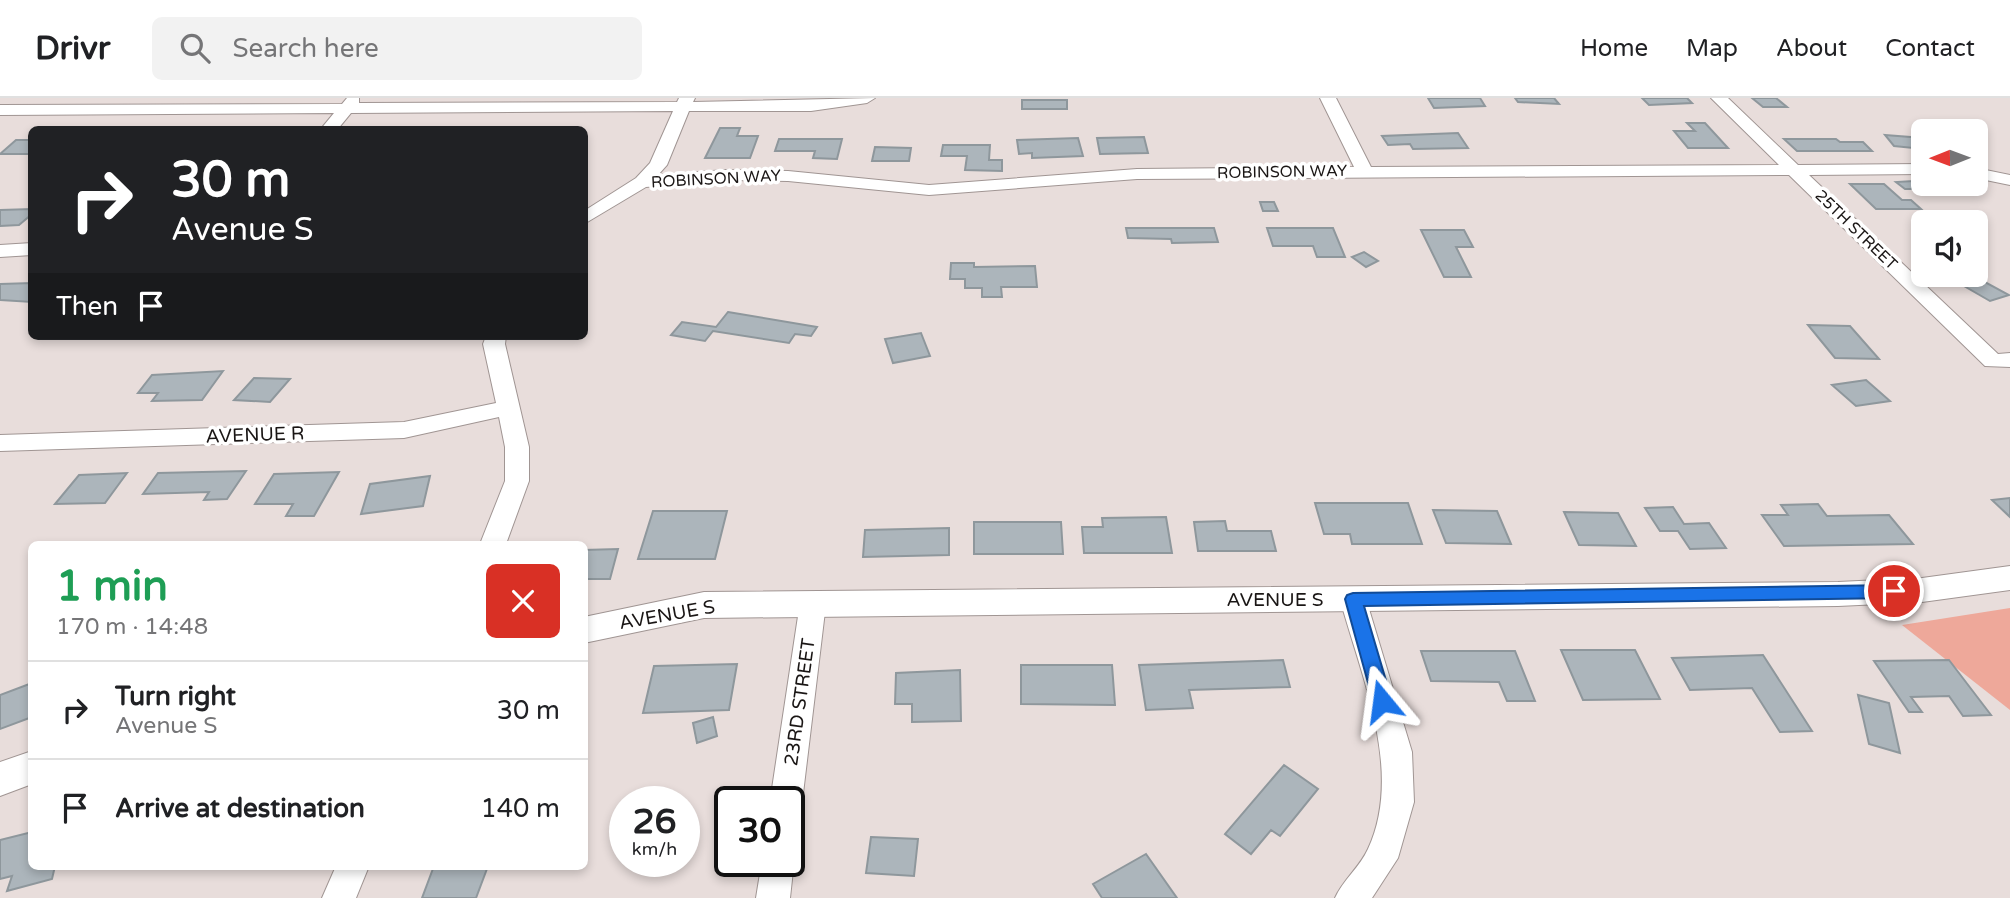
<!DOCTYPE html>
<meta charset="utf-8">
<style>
body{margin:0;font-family:"Varela Round",sans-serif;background:#f2f2f2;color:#202124;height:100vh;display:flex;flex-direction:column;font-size:26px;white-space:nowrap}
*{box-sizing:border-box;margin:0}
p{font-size:23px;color:#757577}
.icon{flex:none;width:38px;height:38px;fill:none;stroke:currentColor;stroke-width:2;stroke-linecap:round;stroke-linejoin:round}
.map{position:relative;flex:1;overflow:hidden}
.drawer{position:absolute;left:28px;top:443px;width:560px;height:329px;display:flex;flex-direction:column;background:#fff;border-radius:10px;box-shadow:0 4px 10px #0003}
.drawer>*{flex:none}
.top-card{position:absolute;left:28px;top:28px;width:560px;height:214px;border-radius:10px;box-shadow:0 4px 10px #0003;background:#202124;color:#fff;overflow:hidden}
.needle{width:46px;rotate:269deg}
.buttons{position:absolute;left:1911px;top:21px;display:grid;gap:14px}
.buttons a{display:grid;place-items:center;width:77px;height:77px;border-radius:10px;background:#fff;box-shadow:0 4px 10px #0003;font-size:35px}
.speed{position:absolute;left:609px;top:688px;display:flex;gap:14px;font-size:35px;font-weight:700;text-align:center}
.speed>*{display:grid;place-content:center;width:91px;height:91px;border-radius:50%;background:#fff;box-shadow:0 4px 10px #0003;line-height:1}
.speed small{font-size:18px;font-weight:400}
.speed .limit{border:4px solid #111;border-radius:10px;background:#fff;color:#111}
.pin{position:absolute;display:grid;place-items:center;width:60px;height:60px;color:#fff;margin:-30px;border:4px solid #fff;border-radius:50%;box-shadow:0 2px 7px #0007}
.me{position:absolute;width:77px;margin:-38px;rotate:344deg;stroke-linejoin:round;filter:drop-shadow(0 0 5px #0008)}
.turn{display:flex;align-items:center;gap:24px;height:147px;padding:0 28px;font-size:32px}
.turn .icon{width:91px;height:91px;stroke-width:2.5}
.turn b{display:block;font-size:49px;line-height:60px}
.then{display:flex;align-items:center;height:66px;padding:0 28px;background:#0003;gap:14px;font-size:26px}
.round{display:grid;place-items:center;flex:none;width:74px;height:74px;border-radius:10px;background:#f2f2f2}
.overview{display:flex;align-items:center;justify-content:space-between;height:119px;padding:0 28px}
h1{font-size:42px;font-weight:800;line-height:52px;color:#1e9e55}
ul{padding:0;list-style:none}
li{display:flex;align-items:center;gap:21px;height:98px;padding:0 28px;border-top:2px solid #e0e0e0}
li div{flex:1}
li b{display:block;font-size:26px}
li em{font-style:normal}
header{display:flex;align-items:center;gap:42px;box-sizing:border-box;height:98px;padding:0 35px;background:#fff;border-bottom:2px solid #e0e0e0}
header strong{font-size:33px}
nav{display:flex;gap:38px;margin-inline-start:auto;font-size:24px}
.search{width:490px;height:63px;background:#f2f2f2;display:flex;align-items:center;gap:18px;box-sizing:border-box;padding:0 24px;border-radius:10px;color:#757577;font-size:26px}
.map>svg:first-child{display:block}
.green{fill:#eea89a}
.building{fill:#acb5bb;stroke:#8e979c;stroke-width:2}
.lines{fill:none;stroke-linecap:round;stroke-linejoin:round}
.minor-casing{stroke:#a09593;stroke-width:2}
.tertiary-casing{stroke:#a09593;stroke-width:2}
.minor{fill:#fff;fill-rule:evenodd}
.tertiary{fill:#fff;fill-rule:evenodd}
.route{fill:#1a73e8;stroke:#114b97;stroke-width:2}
.labels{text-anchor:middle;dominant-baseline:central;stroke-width:7;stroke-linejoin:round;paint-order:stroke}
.far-street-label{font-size:16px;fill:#1a1615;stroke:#fff}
.street-label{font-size:19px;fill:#1a1615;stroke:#fff}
</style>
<header>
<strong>Drivr</strong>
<div class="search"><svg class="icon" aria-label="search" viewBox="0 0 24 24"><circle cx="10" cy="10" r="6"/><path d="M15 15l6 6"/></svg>Search here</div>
<nav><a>Home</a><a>Map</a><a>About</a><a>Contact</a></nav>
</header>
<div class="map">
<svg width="2010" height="800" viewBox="0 0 2010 800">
<rect width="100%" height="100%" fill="#e8dddb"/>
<path class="green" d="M 2010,510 L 2010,612 L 1902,527 Z"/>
<path class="building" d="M 1428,0 L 1480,0 L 1485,8 L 1434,10 Z
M 1515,0 L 1554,0 L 1559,6 L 1518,4 Z
M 1642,0 L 1687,0 L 1692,5 L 1649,7 Z
M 1752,0 L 1776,0 L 1787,9 L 1763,9 Z
M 1022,2 L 1067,2 L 1067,11 L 1022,11 Z
M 1687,25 L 1705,25 L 1728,50 L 1688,50 L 1674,33 L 1695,33 Z
M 720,30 L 740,30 L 737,38 L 758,38 L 750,60 L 705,60 Z
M 1458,35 L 1468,50 L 1413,51 L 1410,46 L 1388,47 L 1382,38 Z
M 1885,37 L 1923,40 L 1923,51 L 1894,48 Z
M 1144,39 L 1148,55 L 1100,56 L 1097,40 Z
M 1078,40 L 1083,58 L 1032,60 L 1032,55 L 1019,56 L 1017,42 Z
M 779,41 L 842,41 L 837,61 L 813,60 L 815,53 L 775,53 Z
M 1784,41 L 1836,41 L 1840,44 L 1863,44 L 1872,53 L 1797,53 Z
M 16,42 L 32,42 L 32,56 L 0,56 Z
M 943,47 L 990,47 L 989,62 L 1002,62 L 1002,73 L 965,72 L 967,58 L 941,58 Z
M 875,49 L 911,50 L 909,63 L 872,63 Z
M 1914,83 L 1924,91 L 1905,91 L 1896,84 Z
M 1850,86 L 1884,86 L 1902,102 L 1911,102 L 1921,111 L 1876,111 Z
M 1260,104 L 1274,104 L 1278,113 L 1263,113 Z
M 32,111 L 32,116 L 19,127 L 0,128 L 0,112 Z
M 1126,130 L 1214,130 L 1218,144 L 1172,145 L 1171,141 L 1128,140 Z
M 1267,130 L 1333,130 L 1345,159 L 1317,159 L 1313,148 L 1273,148 Z
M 1421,132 L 1464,132 L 1473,149 L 1456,149 L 1471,179 L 1444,179 Z
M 1364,154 L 1378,163 L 1366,169 L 1352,159 Z
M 951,165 L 974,165 L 974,169 L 1035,168 L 1037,189 L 1001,189 L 1002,199 L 982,199 L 982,190 L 965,190 L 965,181 L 950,181 Z
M 1965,177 L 1972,177 L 2009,197 L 1990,203 L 1952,181 Z
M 32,185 L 32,204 L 0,202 L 0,186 Z
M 728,214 L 817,229 L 811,238 L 795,236 L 789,245 L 713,233 L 705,243 L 671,237 L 682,224 L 716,229 Z
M 1808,227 L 1850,228 L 1879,261 L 1835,260 Z
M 921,235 L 930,258 L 893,265 L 885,241 Z
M 223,273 L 202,302 L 152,303 L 158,295 L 138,295 L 152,277 Z
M 254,280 L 290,281 L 270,304 L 234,302 Z
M 1866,282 L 1890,303 L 1856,308 L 1832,287 Z
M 246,373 L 227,401 L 204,402 L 209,394 L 143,396 L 158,375 Z
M 339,374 L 314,418 L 286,418 L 293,406 L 255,406 L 274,376 Z
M 127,375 L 105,405 L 55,406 L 79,377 Z
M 430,378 L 423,408 L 361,416 L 370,386 Z
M 2010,400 L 2010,419 L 1992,402 Z
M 1315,405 L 1408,405 L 1422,446 L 1352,446 L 1350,436 L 1324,436 Z
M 1818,406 L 1827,418 L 1889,417 L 1913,446 L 1784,448 L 1762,417 L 1788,417 L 1781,407 Z
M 1673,409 L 1684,426 L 1709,425 L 1726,450 L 1690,451 L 1678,433 L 1660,433 L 1645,410 Z
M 1433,412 L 1497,413 L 1511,446 L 1446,445 Z
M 653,413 L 727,413 L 715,461 L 638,461 Z
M 1564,414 L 1618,415 L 1636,448 L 1579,447 Z
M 1166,419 L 1172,455 L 1084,455 L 1082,429 L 1103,429 L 1102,420 Z
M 1225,423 L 1227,433 L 1271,433 L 1276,453 L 1198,453 L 1194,424 Z
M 974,424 L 1061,424 L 1063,456 L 974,456 Z
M 949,430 L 949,457 L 863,459 L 865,432 Z
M 618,451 L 610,481 L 584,481 L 584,452 Z
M 1561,552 L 1635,552 L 1660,601 L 1583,602 Z
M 1421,553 L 1515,553 L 1535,603 L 1507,603 L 1499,584 L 1431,583 Z
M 1763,557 L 1812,633 L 1780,634 L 1752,590 L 1690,592 L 1672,560 Z
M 1283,562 L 1290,589 L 1189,592 L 1193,610 L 1146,612 L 1139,567 Z
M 1949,562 L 1991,617 L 1963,618 L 1949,598 L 1911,599 L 1922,614 L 1909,614 L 1874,563 Z
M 737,566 L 729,612 L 643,615 L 654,568 Z
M 1021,567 L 1112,567 L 1115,607 L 1021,606 Z
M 960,572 L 961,623 L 912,624 L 912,606 L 895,606 L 896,575 Z
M 32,585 L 32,619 L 0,631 L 0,597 Z
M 1858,597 L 1889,605 L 1900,655 L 1869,646 Z
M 713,619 L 717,638 L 697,645 L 693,625 Z
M 1284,667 L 1318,691 L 1280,738 L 1271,732 L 1251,756 L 1225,736 Z
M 32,734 L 32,768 L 55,768 L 52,781 L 7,793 L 12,778 L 0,781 L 0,742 Z
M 871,739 L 918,741 L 914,778 L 866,775 Z
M 1146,756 L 1177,800 L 1102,800 L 1093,786 Z
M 434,768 L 488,768 L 476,800 L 422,800 Z"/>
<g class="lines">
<g class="minor-casing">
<path id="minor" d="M 347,0 L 359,0 L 359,5 L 677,4 L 679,0 L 695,0 L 693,4 L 875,0 L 867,5 L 811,13 L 689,13 L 667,67 L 658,77 L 726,72 L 788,73 L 929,87 L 1137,71 L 1354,69 L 1320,0 L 1336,0 L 1371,69 L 1779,67 L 1711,0 L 1728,0 L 1798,67 L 1923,66 L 1923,76 L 1809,77 L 1998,256 L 2010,255 L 2010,269 L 1985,268 L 1789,77 L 1137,81 L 929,97 L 788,83 L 726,82 L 646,89 L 584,126 L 584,113 L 636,80 L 650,65 L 673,13 L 351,15 L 337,32 L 320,32 L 334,15 L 0,17 L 0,7 L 342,6 Z
M 1976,70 L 2010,77 L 2010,87 L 1976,80 Z
M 32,145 L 32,157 L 0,159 L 0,147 Z
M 486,238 L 506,238 L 505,246 L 529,349 L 529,383 L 506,446 L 480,446 L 505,383 L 505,349 L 499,319 L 404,340 L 0,353 L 0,337 L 404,324 L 496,305 L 483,246 Z
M 1353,491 L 1362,494 L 1366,501 L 1412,654 L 1414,704 L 1398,760 L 1372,800 L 1335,800 C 1343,782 1360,769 1368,751 C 1404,674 1361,578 1340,501 L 1344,494 Z
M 813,495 L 822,498 L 826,505 L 802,704 L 797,714 L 789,717 L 789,704 L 770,704 L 800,505 L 804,498 Z
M 789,752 L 794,763 L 790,800 L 756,800 L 762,763 L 789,763 Z
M 336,768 L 369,768 L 356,800 L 322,800 Z"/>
</g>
<g class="tertiary-casing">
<path id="tertiary" d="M 2010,468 L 2010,492 L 1922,504 L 1838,508 L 704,520 L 584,545 L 584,519 L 704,494 L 1838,484 L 1922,480 Z
M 32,653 L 32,686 L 0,698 L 0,664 Z"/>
</g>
<use href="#minor" class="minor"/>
<use href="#tertiary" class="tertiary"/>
</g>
<path class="route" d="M 1894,487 L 1900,489 L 1902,493 L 1900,498 L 1894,500 L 1364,508 L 1392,603 L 1389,609 L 1382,611 L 1376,609 L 1373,603 L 1345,501 L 1347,497 L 1353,495 Z"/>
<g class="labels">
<g class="far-street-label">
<text transform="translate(1282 74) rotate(-1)">ROBINSON WAY</text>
<text transform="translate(716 81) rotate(-3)">ROBINSON WAY</text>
<text transform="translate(1856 132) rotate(44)">25TH STREET</text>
</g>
<g class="street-label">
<text transform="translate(255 337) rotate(-2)">AVENUE R</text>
<text x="1275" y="502">AVENUE S</text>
<text transform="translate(667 517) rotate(-10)">AVENUE S</text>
<text transform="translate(800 604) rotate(-82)">23RD STREET</text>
</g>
</g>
</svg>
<div class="buttons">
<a><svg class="needle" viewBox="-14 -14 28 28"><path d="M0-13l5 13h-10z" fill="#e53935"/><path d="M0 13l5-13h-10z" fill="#757577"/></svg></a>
<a><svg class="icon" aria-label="sound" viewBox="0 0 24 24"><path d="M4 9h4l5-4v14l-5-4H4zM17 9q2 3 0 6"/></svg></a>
</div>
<div class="speed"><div>26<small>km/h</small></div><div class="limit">30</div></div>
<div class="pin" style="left:1894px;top:493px;background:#d93025"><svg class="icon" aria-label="arrive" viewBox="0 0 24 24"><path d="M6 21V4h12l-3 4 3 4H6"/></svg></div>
<svg class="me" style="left:1382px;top:603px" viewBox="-20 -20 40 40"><path d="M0-17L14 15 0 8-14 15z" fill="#1a73e8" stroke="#fff" stroke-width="4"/></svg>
<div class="top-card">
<div class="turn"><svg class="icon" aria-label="right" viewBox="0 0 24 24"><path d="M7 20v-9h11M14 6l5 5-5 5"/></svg><div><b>30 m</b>Avenue S</div></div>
<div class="then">Then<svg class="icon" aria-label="arrive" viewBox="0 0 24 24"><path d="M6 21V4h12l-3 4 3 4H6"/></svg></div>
</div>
<section class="drawer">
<div class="overview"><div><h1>1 min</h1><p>170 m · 14:48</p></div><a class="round" style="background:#d93025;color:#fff"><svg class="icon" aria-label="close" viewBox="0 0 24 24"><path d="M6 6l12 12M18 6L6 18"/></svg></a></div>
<ul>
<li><svg class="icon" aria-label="right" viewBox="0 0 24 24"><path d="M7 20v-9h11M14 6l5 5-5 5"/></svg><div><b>Turn right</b><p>Avenue S</p></div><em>30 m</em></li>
<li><svg class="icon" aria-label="arrive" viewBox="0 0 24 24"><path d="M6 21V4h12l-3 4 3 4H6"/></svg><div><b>Arrive at destination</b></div><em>140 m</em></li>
</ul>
</section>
</div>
